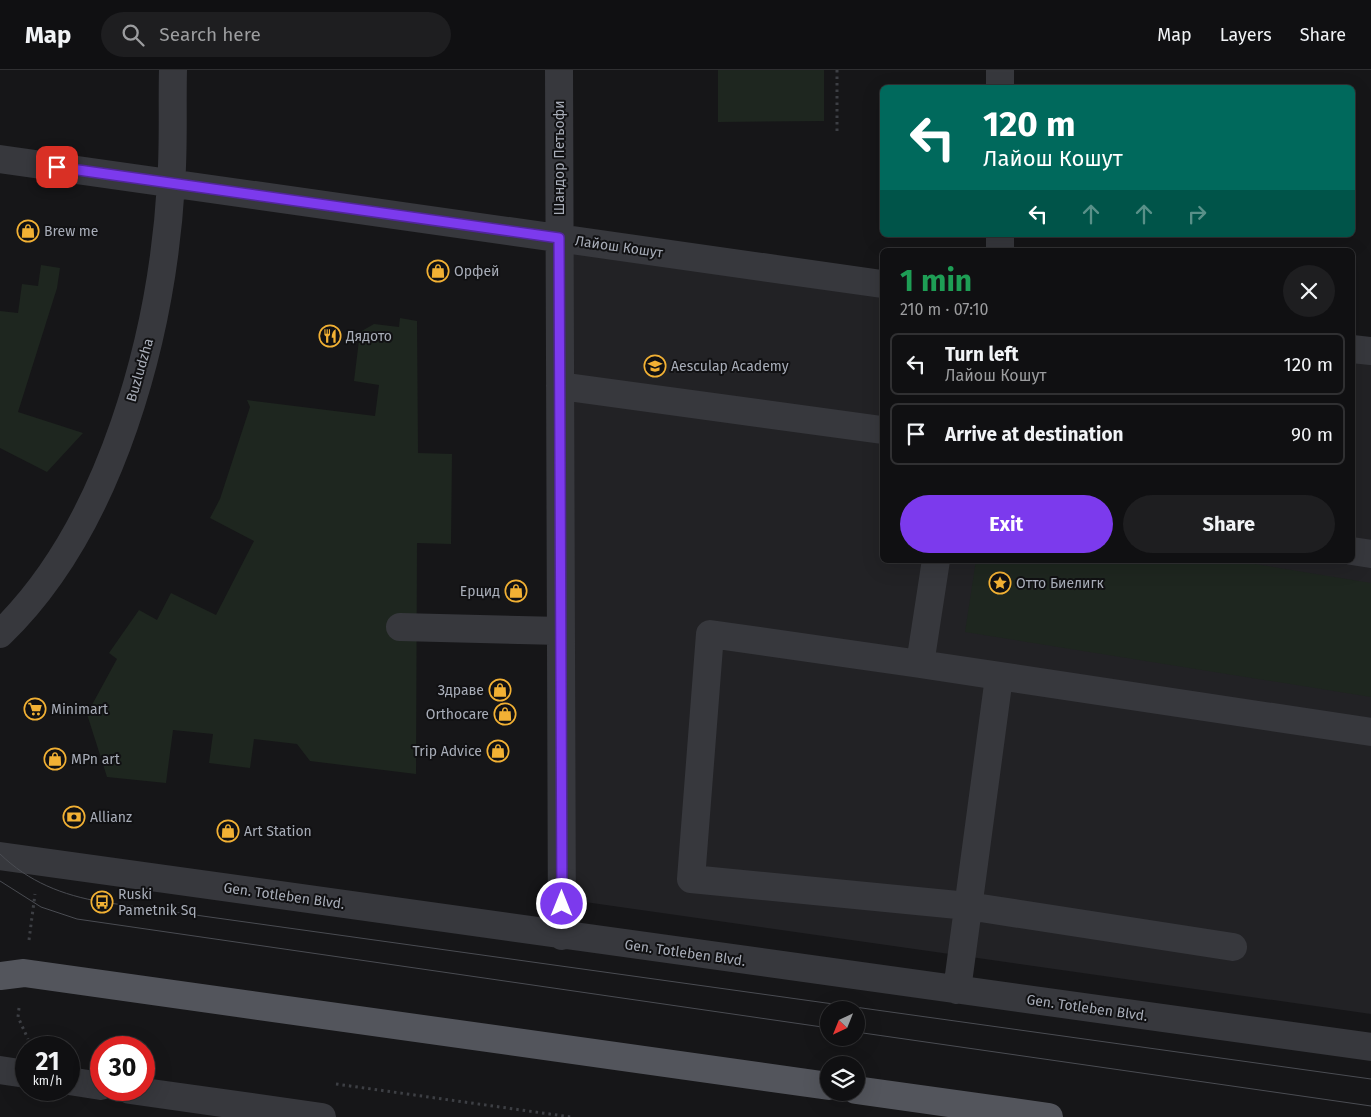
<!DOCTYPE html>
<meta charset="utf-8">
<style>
body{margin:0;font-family:"Fira Sans",sans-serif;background:#1e1e20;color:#f1f3f6;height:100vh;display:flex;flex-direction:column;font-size:19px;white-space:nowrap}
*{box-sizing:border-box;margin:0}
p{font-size:16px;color:#9c9d9f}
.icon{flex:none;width:28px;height:28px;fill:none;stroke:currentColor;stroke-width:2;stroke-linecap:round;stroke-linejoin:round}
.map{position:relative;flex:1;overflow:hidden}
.panel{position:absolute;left:880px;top:178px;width:475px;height:315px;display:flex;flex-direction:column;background:#101012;border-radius:8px;box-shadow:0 5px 20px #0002,0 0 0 1px #303032}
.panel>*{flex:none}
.guide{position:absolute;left:880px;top:15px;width:475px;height:152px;border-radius:8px;box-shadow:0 5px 20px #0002,0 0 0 1px #303032;background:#00695c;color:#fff;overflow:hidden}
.needle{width:32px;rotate:223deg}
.tools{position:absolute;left:820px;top:931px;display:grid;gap:10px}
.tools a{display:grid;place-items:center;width:45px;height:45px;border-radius:50%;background:#101012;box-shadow:0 5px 20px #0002,0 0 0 1px #303032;font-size:25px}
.speed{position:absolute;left:15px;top:966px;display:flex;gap:10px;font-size:25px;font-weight:700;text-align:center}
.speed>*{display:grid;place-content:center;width:65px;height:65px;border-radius:50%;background:#101012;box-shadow:0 5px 20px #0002,0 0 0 1px #303032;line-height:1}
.speed small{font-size:12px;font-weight:400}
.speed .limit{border:8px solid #d22;background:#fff;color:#111}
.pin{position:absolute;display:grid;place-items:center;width:42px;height:42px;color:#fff;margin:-21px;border-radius:10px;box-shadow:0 2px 8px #0006}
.me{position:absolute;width:55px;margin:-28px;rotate:0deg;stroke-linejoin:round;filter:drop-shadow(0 0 4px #0008)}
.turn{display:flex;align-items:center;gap:18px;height:105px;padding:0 20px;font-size:22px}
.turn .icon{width:65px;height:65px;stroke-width:2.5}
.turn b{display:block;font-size:35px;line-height:42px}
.lanes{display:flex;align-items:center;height:48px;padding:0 20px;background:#0003;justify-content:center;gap:25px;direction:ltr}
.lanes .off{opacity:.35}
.round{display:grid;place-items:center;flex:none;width:52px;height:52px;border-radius:26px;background:#1e1e20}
.overview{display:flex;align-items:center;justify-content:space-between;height:85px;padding:0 20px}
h1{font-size:30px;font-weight:700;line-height:38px;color:#1e9e55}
.action{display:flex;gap:10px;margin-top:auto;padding:10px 20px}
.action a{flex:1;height:58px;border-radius:30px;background:#7c3aed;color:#fff;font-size:20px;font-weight:700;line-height:58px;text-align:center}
.action a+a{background:#1e1e20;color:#f1f3f6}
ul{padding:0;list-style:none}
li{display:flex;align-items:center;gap:15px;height:62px;margin:0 10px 8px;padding:0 10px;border:2px solid #303032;border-radius:8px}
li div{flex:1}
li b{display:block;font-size:19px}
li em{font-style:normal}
header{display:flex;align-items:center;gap:30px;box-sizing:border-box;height:70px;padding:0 25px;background:#101012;border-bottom:1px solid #303032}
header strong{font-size:24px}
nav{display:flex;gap:28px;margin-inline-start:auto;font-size:18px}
.search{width:350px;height:45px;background:#1e1e20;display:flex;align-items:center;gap:12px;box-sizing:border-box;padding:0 18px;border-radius:28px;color:#9c9d9f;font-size:19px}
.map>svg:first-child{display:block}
.built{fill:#222225}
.green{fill:#1e261f}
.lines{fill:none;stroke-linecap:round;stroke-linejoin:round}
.path{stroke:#3d3f44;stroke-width:3;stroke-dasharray:2.5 4;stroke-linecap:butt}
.minor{stroke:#37383d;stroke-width:28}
.major{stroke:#53555c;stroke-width:28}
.tram{stroke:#4a4c52;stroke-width:1}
.route-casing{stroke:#51269a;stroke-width:12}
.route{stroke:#7c3aed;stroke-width:9}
.labels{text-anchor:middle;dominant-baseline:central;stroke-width:4;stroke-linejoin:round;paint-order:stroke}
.street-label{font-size:14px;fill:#a8adb8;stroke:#111113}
.poi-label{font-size:14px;fill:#a8adb8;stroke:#111113;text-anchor:start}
</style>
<header>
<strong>Map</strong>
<div class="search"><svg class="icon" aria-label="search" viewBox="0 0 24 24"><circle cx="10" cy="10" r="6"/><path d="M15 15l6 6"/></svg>Search here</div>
<nav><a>Map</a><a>Layers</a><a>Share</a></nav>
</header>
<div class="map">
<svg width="1371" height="1047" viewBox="0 0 1371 1047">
<rect width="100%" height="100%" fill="#161618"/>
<path class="built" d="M 551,172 L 882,220 L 882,490 L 1352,490 L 1353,289 L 1371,292 L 1371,944 L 571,830 Z"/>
<path class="green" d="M 718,0 L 824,0 L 824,51 L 718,52 Z
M 41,195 L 60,198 L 57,218 L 18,342 L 83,363 L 47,402 L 0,378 L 0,241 L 18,243 L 22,214 L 38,216 Z
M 400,248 L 417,251 L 418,383 L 452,384 L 451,474 L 417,473 L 416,704 L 310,691 L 297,674 L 254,669 L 250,698 L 209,693 L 213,664 L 173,660 L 166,713 L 107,707 L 87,644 L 117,589 L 109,583 L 139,540 L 157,550 L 171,523 L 216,545 L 254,471 L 210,448 L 220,429 L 250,337 L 247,330 L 375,346 L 379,315 L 354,311 L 360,262 L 374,254 L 399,257 Z
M 976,490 L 1231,490 L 1371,513 L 1371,627 L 965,562 Z"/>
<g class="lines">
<path class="path" d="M 837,0 L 837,61
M 29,870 L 35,824
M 19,938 L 18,947 L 28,969
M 42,974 L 63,977
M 336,1014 L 571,1047"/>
<path class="minor" d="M 559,0 L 562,866
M 1000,18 L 1000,0
M 0,89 L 882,214
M 1000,180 L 1000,165
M 1352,279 L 1371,281
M 560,316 L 882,360
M 1352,481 L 1371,484
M 936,490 L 920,594 L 1371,662
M 400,557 L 561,561
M 0,564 C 112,456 162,265 171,114 C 174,76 172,38 173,0
M 920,594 L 710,564 L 691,809 L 968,836 L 1233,877
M 0,786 L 1371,977
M 957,920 L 999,607
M 0,1000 L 26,1004
M 69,1011 L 101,1016
M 130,1020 L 322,1047"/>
<path class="major" d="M 0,906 L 24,903 L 829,1016
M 856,1020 L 1049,1047"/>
<path class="tram" d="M 0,784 C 29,812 62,825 102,832 L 1371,1009
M 0,811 L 41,837 L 77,849 L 829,958
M 856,962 L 1371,1036"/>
</g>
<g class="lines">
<g class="route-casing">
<path id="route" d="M 57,97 L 559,168 L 562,834"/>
</g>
<use href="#route" class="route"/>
</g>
<defs>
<g id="shop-ring" transform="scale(1.125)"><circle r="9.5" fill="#111113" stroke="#f2b134" stroke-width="1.5"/><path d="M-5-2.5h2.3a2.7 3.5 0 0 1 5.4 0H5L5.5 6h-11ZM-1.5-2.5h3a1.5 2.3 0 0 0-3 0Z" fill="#f2b134"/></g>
<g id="restaurant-ring" transform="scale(1.125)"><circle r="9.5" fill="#111113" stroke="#f2b134" stroke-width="1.5"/><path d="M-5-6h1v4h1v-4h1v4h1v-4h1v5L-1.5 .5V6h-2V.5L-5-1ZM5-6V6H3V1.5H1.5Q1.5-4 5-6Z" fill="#f2b134"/></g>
<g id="university-ring" transform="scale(1.125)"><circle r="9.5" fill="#111113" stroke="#f2b134" stroke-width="1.5"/><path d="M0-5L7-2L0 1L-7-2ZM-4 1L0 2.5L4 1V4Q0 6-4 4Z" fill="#f2b134"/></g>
<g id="sight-ring" transform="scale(1.125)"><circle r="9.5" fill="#111113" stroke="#f2b134" stroke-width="1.5"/><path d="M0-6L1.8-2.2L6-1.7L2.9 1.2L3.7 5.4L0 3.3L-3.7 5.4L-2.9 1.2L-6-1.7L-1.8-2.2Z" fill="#f2b134"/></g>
<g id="supermarket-ring" transform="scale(1.125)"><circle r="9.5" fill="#111113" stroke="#f2b134" stroke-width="1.5"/><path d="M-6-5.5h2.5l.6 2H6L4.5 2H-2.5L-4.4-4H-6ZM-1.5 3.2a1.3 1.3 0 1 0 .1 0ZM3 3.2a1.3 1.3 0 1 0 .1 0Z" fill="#f2b134"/></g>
<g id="bank-ring" transform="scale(1.125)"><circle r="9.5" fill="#111113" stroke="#f2b134" stroke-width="1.5"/><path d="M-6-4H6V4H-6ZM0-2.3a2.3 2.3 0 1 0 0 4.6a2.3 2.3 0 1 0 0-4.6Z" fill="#f2b134"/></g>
<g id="bus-ring" transform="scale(1.125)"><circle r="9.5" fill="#111113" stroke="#f2b134" stroke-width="1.5"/><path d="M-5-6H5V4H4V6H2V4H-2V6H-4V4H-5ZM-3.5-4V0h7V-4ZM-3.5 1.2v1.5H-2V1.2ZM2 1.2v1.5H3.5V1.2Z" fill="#f2b134"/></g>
</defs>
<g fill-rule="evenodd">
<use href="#shop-ring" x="28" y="161"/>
<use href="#shop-ring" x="438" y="201"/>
<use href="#restaurant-ring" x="330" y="266"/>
<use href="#university-ring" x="655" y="296"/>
<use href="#sight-ring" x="1000" y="513"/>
<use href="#shop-ring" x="516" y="521"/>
<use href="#shop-ring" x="500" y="620"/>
<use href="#supermarket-ring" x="35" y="639"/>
<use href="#shop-ring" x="505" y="644"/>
<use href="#shop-ring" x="498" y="681"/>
<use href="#shop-ring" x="55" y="689"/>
<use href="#bank-ring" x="74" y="747"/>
<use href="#shop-ring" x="228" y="761"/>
<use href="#bus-ring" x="102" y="832"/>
</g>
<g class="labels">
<g class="street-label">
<text transform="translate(559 88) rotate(-90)">Шандор Петьофи</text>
<text transform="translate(619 177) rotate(8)">Лайош Кошут</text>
<text transform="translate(140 300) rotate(-74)">Buzludzha</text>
<text transform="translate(284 826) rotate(8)">Gen. Totleben Blvd.</text>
<text transform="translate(685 883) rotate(8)">Gen. Totleben Blvd.</text>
<text transform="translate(1087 938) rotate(8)">Gen. Totleben Blvd.</text>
</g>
<g class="poi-label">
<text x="44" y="161">Brew me</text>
<text x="454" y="201">Орфей</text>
<text x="346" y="266">Дядото</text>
<text x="671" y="296">Aesculap Academy</text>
<text x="1016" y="513">Отто Биелигк</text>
<text x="500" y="521" text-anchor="end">Ерцид</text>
<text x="484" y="620" text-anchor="end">Здраве</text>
<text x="51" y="639">Minimart</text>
<text x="489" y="644" text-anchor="end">Orthocare</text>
<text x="482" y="681" text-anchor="end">Trip Advice</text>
<text x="71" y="689">MPn art</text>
<text x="90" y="747">Allianz</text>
<text x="244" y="761">Art Station</text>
<text x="118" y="824">Ruski<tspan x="118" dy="16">Pametnik Sq</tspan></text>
</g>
</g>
</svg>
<div class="tools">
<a><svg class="needle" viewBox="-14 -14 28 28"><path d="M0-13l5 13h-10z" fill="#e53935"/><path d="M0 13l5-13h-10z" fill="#9c9d9f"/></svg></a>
<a><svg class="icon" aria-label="layers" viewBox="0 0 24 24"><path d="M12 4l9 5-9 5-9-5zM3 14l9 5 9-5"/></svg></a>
</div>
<div class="speed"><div>21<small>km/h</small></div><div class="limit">30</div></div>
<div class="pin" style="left:57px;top:97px;background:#d93025"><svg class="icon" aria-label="arrive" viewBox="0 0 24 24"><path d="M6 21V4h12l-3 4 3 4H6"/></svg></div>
<svg class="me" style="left:562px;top:834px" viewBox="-20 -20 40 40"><circle r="17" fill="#7c3aed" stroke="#fff" stroke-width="3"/><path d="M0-11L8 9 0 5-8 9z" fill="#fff"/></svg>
<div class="guide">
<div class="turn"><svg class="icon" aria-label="left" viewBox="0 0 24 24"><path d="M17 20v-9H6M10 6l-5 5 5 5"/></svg><div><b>120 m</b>Лайош Кошут</div></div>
<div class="lanes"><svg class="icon" aria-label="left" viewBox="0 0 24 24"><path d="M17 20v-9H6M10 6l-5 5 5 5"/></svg><svg class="icon off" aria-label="ahead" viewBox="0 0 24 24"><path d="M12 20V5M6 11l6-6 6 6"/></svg><svg class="icon off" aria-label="ahead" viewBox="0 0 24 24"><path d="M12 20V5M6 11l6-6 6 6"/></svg><svg class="icon off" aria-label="right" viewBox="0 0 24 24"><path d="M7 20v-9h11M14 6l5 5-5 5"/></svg></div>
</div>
<section class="panel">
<div class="overview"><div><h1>1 min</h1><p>210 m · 07:10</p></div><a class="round"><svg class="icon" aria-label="close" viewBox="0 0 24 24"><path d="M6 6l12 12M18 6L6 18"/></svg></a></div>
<ul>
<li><svg class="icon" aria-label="left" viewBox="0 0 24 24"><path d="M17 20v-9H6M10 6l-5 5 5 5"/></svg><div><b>Turn left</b><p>Лайош Кошут</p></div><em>120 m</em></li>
<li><svg class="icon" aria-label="arrive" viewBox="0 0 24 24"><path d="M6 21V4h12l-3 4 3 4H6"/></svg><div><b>Arrive at destination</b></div><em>90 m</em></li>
</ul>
<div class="action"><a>Exit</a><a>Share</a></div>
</section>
</div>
